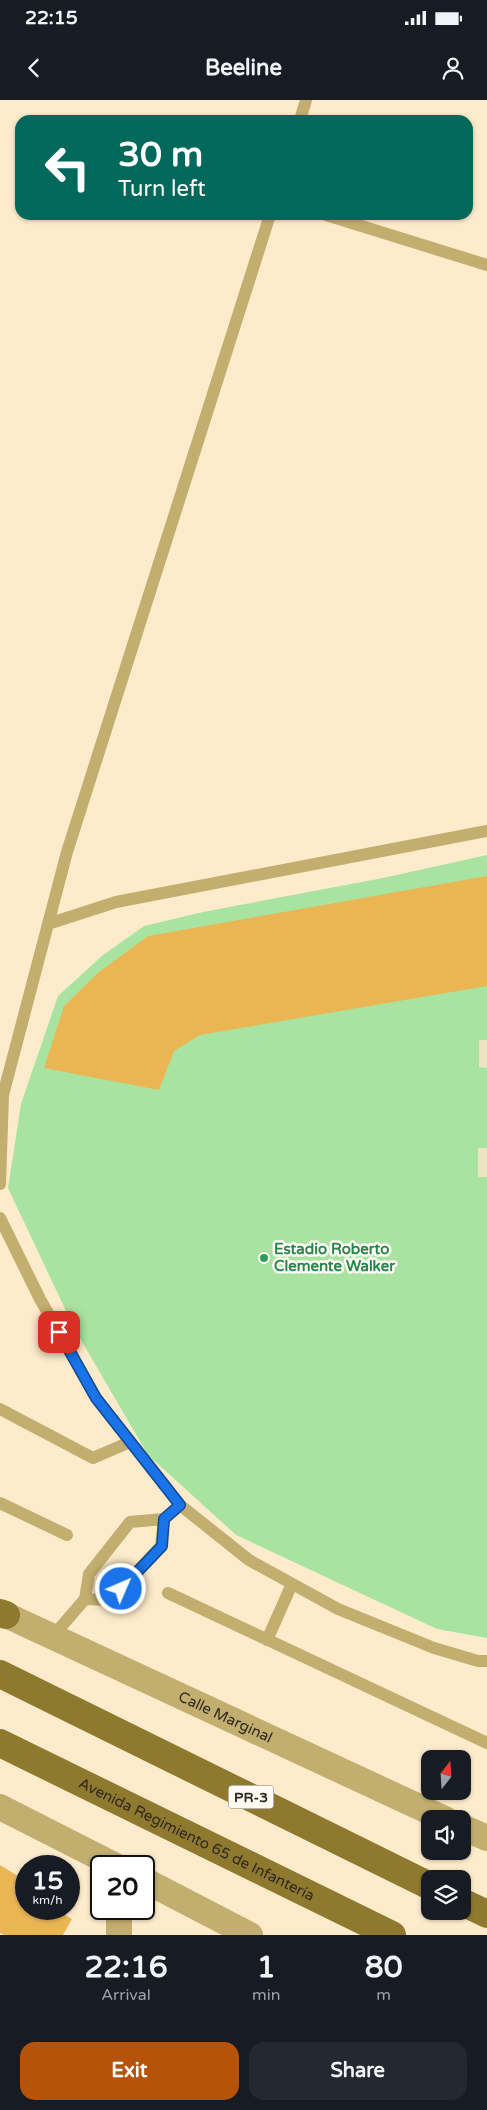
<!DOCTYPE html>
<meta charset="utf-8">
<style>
body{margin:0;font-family:"Varela Round",sans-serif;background:#242831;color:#f1f3f6;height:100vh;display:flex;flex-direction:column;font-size:19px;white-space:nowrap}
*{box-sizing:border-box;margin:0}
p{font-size:16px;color:#9ea1a6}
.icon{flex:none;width:28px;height:28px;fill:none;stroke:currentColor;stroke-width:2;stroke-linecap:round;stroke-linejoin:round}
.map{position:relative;height:1835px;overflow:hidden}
.drawer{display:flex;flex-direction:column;background:#171b24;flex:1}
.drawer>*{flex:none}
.hud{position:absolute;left:15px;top:15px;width:458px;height:105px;border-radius:15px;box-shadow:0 1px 4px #0004;background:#00695c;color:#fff;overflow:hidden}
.needle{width:32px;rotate:17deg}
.fabs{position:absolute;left:421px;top:1650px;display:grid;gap:10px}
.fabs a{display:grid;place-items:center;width:50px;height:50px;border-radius:10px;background:#171b24;box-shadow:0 1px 4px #0004;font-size:25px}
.speed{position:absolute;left:15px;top:1755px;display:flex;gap:10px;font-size:25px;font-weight:700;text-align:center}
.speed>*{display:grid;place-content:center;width:65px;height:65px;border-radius:50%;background:#171b24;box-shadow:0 1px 4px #0004;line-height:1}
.speed small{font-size:12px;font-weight:400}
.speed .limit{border:2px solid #111;border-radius:8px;background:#fff;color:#111}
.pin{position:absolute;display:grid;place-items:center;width:42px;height:42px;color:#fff;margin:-21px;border-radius:10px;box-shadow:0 2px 8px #0006}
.me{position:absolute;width:55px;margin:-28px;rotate:45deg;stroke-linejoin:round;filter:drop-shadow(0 0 4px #0008)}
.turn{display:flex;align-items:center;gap:18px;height:105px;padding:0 20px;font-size:22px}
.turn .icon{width:65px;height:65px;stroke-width:2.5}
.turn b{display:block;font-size:35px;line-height:42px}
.eta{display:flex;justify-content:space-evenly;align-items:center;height:85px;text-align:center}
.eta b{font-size:30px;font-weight:700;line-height:35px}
.button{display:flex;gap:10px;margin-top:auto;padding:10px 20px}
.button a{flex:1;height:58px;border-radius:15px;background:#b45309;color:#fff;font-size:20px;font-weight:700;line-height:58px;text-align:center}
.button a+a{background:#242831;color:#f1f3f6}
.status{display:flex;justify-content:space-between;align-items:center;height:35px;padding:0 25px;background:#171b24;direction:ltr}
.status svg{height:14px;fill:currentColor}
header{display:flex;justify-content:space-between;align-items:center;height:65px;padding:0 20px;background:#171b24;font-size:22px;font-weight:700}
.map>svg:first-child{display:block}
.green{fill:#a9e3a1}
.sand{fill:#eee4bf}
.building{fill:#eab654}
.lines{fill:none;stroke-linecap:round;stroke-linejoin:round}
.lane{stroke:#c2ae6f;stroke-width:12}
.street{stroke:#c2ae6f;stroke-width:26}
.primary{stroke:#8f792f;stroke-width:28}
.route-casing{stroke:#114b97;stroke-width:12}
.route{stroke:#1a73e8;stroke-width:9}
.leisure-dot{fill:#2e9e5b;stroke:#fffbf4;stroke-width:2}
.labels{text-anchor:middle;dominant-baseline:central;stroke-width:5;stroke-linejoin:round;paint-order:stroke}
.shield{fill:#fffbf4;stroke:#6d675d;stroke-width:1}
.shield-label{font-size:14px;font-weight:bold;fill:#2f281c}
.leisure-label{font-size:15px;font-weight:bold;fill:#27864d;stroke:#fffbf4;text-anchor:start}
.street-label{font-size:15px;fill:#2f281c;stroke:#fffbf4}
</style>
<div class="status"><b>22:15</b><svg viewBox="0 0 49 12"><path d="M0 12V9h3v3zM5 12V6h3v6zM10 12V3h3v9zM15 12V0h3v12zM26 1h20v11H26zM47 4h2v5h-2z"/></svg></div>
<header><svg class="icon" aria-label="back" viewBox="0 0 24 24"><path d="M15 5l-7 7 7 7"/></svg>Beeline<svg class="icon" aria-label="person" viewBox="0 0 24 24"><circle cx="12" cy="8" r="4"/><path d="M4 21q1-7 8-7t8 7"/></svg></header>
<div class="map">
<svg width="487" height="1835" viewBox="0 0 487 1835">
<rect width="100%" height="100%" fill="#feebcc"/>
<path class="green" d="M 487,755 L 487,1538 L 437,1529 L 236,1435 L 148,1355 L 74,1228 L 8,1088 L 21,1004 L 58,896 L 103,855 L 144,826 L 203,812 L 383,778 Z"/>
<path class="sand" d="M 479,940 L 487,940 L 487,968 L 479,967 Z
M 478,1048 L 487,1048 L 487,1077 L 478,1077 Z"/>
<path class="building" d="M 487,776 L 487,886 L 200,935 L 174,951 L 159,990 L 44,968 L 64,906 L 99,872 L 148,836 Z
M 0,1765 L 26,1781 L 26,1809 L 54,1809 L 72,1819 L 63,1835 L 4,1835 L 0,1833 Z"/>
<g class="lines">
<path class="lane" d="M 300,20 L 306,0
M 326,115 L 487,165
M 48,824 L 116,802 L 487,731
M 0,1084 L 3,995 L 67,752 L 270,115
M 0,1118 L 40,1199 L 96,1298 L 180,1405 L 249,1460 L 338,1509 L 434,1548 L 478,1561 L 487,1561
M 0,1309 L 93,1358 L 130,1342
M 0,1403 L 67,1435
M 168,1493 L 487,1643
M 85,1499 L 110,1500 L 161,1446 L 164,1419
M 53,1536 L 85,1499 L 89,1474 L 130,1422 L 164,1419 L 180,1405
M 267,1540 L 292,1484"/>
<g class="street">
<path id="s1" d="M 6,1515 L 445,1719"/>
<path d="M 0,1707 L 116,1766"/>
<path d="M 462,1727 L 487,1738"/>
<path d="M 144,1780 L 250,1835"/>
<path d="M 119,1835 L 119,1809"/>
</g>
<g class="primary">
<path d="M 0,1513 L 6,1515"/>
<path d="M 0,1574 L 430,1786"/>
<path id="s2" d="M 0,1643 L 392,1835"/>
<path d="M 462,1802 L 487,1814"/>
</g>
</g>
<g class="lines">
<g class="route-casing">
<path id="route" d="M 59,1232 L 96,1298 L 180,1405 L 164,1419 L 162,1446 L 121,1489"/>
</g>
<use href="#route" class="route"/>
</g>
<circle class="leisure-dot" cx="264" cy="1158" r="5"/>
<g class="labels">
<rect class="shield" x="228.5" y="1685.5" width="45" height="23" rx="4"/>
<g class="shield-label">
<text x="251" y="1697">PR-3</text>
</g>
<g class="leisure-label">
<text x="274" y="1149">Estadio Roberto<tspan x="274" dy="17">Clemente Walker</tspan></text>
</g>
<g class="street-label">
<text stroke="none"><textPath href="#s1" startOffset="242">Calle Marginal</textPath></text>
<text stroke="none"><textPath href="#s2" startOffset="219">Avenida Regimiento 65 de Infantería</textPath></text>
</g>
</g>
</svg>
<div class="fabs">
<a><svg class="needle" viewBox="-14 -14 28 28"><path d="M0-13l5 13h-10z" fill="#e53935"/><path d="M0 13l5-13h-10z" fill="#9ea1a6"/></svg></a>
<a><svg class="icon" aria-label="sound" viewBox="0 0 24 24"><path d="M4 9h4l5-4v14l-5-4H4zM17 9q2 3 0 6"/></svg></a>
<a><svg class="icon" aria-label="layers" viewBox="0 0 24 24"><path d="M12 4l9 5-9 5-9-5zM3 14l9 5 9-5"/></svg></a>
</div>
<div class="speed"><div>15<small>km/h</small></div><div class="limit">20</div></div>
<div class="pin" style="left:59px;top:1232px;background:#d93025"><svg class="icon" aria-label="arrive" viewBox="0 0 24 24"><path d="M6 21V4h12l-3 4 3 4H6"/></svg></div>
<svg class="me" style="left:121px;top:1489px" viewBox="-20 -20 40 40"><circle r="17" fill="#1a73e8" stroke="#fff" stroke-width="3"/><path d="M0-11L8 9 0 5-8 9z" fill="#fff"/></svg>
<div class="hud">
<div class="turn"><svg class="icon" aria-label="left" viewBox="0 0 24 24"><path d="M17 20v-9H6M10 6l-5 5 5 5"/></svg><div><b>30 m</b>Turn left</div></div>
</div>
</div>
<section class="drawer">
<div class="eta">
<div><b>22:16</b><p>Arrival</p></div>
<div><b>1</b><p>min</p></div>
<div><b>80</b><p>m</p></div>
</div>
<div class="button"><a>Exit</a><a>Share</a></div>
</section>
